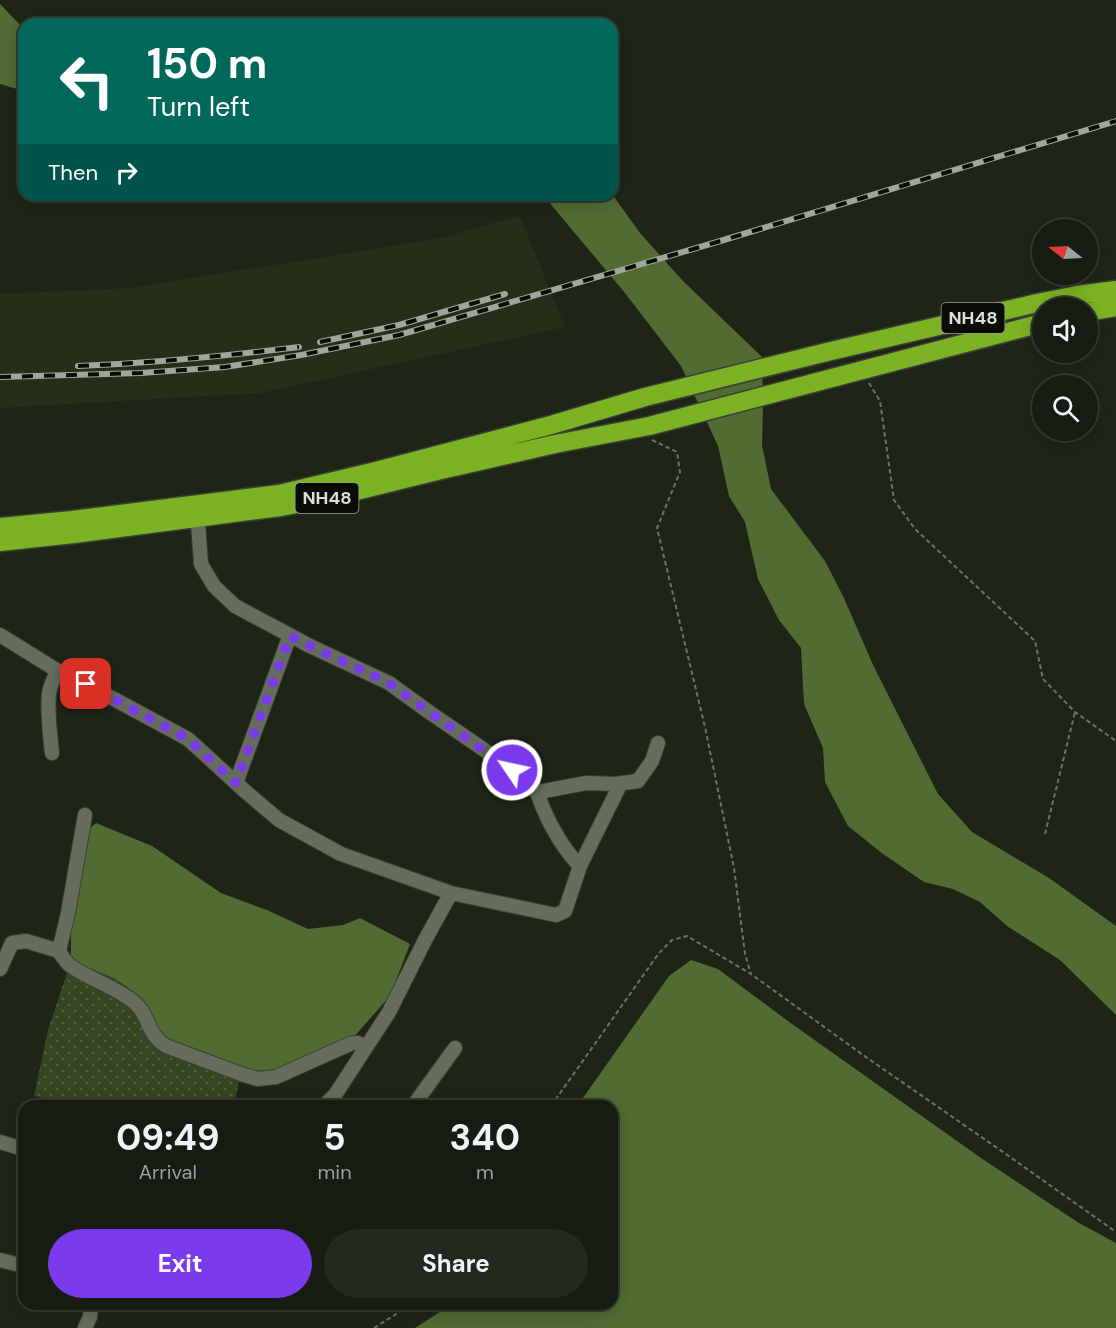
<!DOCTYPE html>
<style>
body{margin:0;font-family:"DM Sans",sans-serif;background:#23291f;color:#f1f3f6;height:100vh;display:flex;flex-direction:column;font-size:22px;white-space:nowrap}
*{box-sizing:border-box;margin:0}
p{font-size:20px;color:#9ea19f}
.icon{flex:none;width:33px;height:33px;fill:none;stroke:currentColor;stroke-width:2;stroke-linecap:round;stroke-linejoin:round}
.map{position:relative;flex:1;overflow:hidden}
.side{position:absolute;left:18px;top:1100px;width:600px;height:210px;display:flex;flex-direction:column;background:#161c11;border-radius:18px;box-shadow:0 3px 15px #0003,0 0 0 2px #353a31}
.side>*{flex:none}
.hud{position:absolute;left:18px;top:18px;width:600px;height:183px;border-radius:18px;box-shadow:0 3px 15px #0003,0 0 0 2px #353a31;background:#00695c;color:#fff;overflow:hidden}
.needle{width:39px;rotate:288deg}
.fabs{position:absolute;left:1032px;top:219px;display:grid;gap:12px}
.fabs a{display:grid;place-items:center;width:66px;height:66px;border-radius:50%;background:#161c11;box-shadow:0 3px 15px #0003,0 0 0 2px #353a31;font-size:30px}
.pin{position:absolute;display:grid;place-items:center;width:51px;height:51px;color:#fff;margin:-26px;border-radius:12px;box-shadow:0 3px 9px #0006}
.me{position:absolute;width:66px;margin:-33px;rotate:304deg;stroke-linejoin:round;filter:drop-shadow(0 0 4px #0008)}
.turn{display:flex;align-items:center;gap:21px;height:126px;padding:0 30px;font-size:27px}
.turn .icon{width:78px;height:78px;stroke-width:2.5}
.turn b{display:block;font-size:42px;line-height:51px}
.then{display:flex;align-items:center;height:57px;padding:0 30px;background:#0003;gap:12px;font-size:22px}
.eta{display:flex;justify-content:space-evenly;align-items:center;height:102px;text-align:center}
.eta b{font-size:36px;font-weight:700;line-height:42px}
.button{display:flex;gap:12px;margin-top:auto;padding:12px 30px}
.button a{flex:1;height:69px;border-radius:36px;background:#7c3aed;color:#fff;font-size:24px;font-weight:700;line-height:69px;text-align:center}
.button a+a{background:#23291f;color:#f1f3f6}
.map>svg:first-child{display:block}
.built{fill:#242e19}
.grass{fill:url(#grass-dots)}
.water{fill:#516b33}
.lines{fill:none;stroke-linecap:round;stroke-linejoin:round}
.street-casing{stroke:#3b4036;stroke-width:16}
.highway-casing{stroke:#3b4036;stroke-width:21}
.path{stroke:#6c7366;stroke-width:2;stroke-dasharray:4.5 3;stroke-linecap:butt}
.street{stroke:#656e5c;stroke-width:14}
.highway{stroke:#7cb324;stroke-width:18}
.rail-casing{stroke:#a0a69b;stroke-width:6}
.rail{stroke:#0a0d07;stroke-width:4;stroke-dasharray:11;stroke-linecap:butt}
.route{stroke:#7c3aed;stroke-width:10;stroke-dasharray:0 18}
.labels{text-anchor:middle;dominant-baseline:central;stroke-width:6;stroke-linejoin:round;paint-order:stroke}
.shield{fill:#0a0d07;stroke:#9ca198;stroke-width:1.5}
.shield-label{font-size:18px;font-weight:bold;fill:#dbe0d6}
</style>
<div class="map">
<svg width="1116" height="1328" viewBox="0 0 1116 1328">
<defs>
<pattern id="grass-dots" width="8" height="8" patternUnits="userSpaceOnUse" patternTransform="scale(1.5)"><rect width="8" height="8" fill="#354621"/><path d="M2 2h.1M6 6h.1" fill="none" stroke="#526040" stroke-width="1.8" stroke-linecap="round"/></pattern>
</defs>
<rect width="100%" height="100%" fill="#1e2517"/>
<path class="built" d="M 520,216 L 565,327 L 261,393 L 0,408 L 0,294 L 131,288 L 441,238 Z"/>
<path class="grass" d="M 71,961 L 116,979 L 140,997 L 162,1039 L 242,1068 L 234,1105 L 85,1106 L 34,1096 L 48,1030 Z"/>
<path class="water" d="M 0,4 L 24,29 L 24,91 L 0,84 Z
M 413,16 L 444,19 L 455,24 L 369,24 Z
M 612,194 L 640,233 L 682,280 L 762,357 L 763,410 L 762,445 L 771,489 L 825,561 L 843,596 L 874,667 L 938,794 L 972,832 L 1049,878 L 1116,926 L 1116,1015 L 1060,960 L 1007,926 L 980,902 L 953,889 L 924,882 L 883,854 L 848,826 L 825,782 L 823,748 L 804,704 L 801,648 L 779,620 L 758,579 L 745,522 L 729,496 L 718,446 L 681,366 L 625,293 L 543,195 Z
M 96,823 L 152,846 L 221,893 L 267,910 L 308,929 L 343,925 L 360,918 L 410,944 L 390,996 L 352,1039 L 274,1073 L 242,1068 L 162,1039 L 140,997 L 116,979 L 71,961 L 71,918 L 85,832 Z
M 691,960 L 718,969 L 792,1024 L 981,1158 L 1079,1223 L 1116,1243 L 1116,1328 L 415,1328 L 452,1304 L 612,1304 L 612,1106 L 578,1105 L 669,976 Z"/>
<g class="lines">
<g class="street-casing">
<path id="street" d="M 0,635 L 58,671 L 99,691 L 188,739 L 246,792 L 279,820 L 341,854 L 451,893 L 556,915 L 565,911 L 580,866 C 565,851 551,828 543,808 C 538,797 539,793 531,782 L 429,712 L 389,683 L 310,646 L 235,606 L 214,586 L 201,564 L 197,509
M 52,753 C 50,734 47,713 49,694 C 50,685 54,678 58,671
M 236,783 L 290,635
M 539,792 L 586,783 L 616,784 L 638,781 L 652,761 L 658,743
M 85,815 L 68,913 L 59,951 C 62,956 66,963 71,966 C 92,981 117,987 136,1004 C 150,1017 146,1033 166,1046 L 241,1074 L 258,1079 L 276,1077 L 352,1043 L 358,1043 L 365,1048
M 580,866 L 621,783
M 0,969 L 12,943 L 26,941 L 59,951
M 324,1106 L 335,1095 L 389,1012 L 425,940 L 451,893
M 413,1106 L 455,1048
M 0,1142 L 23,1149 L 24,1151
M 0,1260 L 24,1266
M 85,1328 L 90,1317 L 91,1304"/>
</g>
<g class="highway-casing">
<path id="highway" d="M 1088,312 L 1116,307
M 0,527 L 72,520 L 279,494 L 376,471 L 551,425 L 645,397 L 831,351 L 1037,303 L 1077,295 L 1116,290
M 0,542 L 74,534 L 281,507 L 332,497 L 441,470 L 555,444 L 649,426 L 1042,323"/>
</g>
<path class="path" d="M 869,383 L 880,401 L 894,500 L 915,529 L 1035,641 L 1043,679 L 1075,712 L 1116,741
M 652,440 L 677,452 L 680,472 L 657,528 L 705,727 L 734,868 L 745,954 L 751,974
M 1045,834 L 1075,712
M 551,1106 L 659,953 L 672,940 L 687,936 L 751,974 L 863,1055 L 1003,1152 L 1116,1232
M 374,1328 L 412,1304"/>
<use href="#street" class="street"/>
<use href="#highway" class="highway"/>
<g class="rail-casing">
<path id="rail" d="M 320,342 L 399,325 L 505,294
M 78,366 C 152,363 225,356 299,347
M 0,377 L 141,373 L 225,367 L 301,355 L 399,335 L 717,242 L 1116,121"/>
</g>
<use href="#rail" class="rail"/>
</g>
<g class="lines">
<path class="route" d="M 86,684 L 188,739 L 236,783 L 290,636 L 310,646 L 389,683 L 429,712 L 512,770"/>
</g>
<g class="labels">
<g class="shield">
<rect x="941.5" y="303" width="63" height="30" rx="4.5"/>
<rect x="295.5" y="483" width="63" height="30" rx="4.5"/>
</g>
<g class="shield-label">
<text x="973" y="318">NH48</text>
<text x="327" y="498">NH48</text>
</g>
</g>
</svg>
<div class="fabs">
<a><svg class="needle" viewBox="-14 -14 28 28"><path d="M0-13l5 13h-10z" fill="#e53935"/><path d="M0 13l5-13h-10z" fill="#9ea19f"/></svg></a>
<a><svg class="icon" aria-label="sound" viewBox="0 0 24 24"><path d="M4 9h4l5-4v14l-5-4H4zM17 9q2 3 0 6"/></svg></a>
<a><svg class="icon" aria-label="search" viewBox="0 0 24 24"><circle cx="10" cy="10" r="6"/><path d="M15 15l6 6"/></svg></a>
</div>
<div class="pin" style="left:86px;top:684px;background:#d93025"><svg class="icon" aria-label="arrive" viewBox="0 0 24 24"><path d="M6 21V4h12l-3 4 3 4H6"/></svg></div>
<svg class="me" style="left:512px;top:770px" viewBox="-20 -20 40 40"><circle r="17" fill="#7c3aed" stroke="#fff" stroke-width="3"/><path d="M0-11L8 9 0 5-8 9z" fill="#fff"/></svg>
<div class="hud">
<div class="turn"><svg class="icon" aria-label="left" viewBox="0 0 24 24"><path d="M17 20v-9H6M10 6l-5 5 5 5"/></svg><div><b>150 m</b>Turn left</div></div>
<div class="then">Then<svg class="icon" aria-label="right" viewBox="0 0 24 24"><path d="M7 20v-9h11M14 6l5 5-5 5"/></svg></div>
</div>
<section class="side">
<div class="eta">
<div><b>09:49</b><p>Arrival</p></div>
<div><b>5</b><p>min</p></div>
<div><b>340</b><p>m</p></div>
</div>
<div class="button"><a>Exit</a><a>Share</a></div>
</section>
</div>
